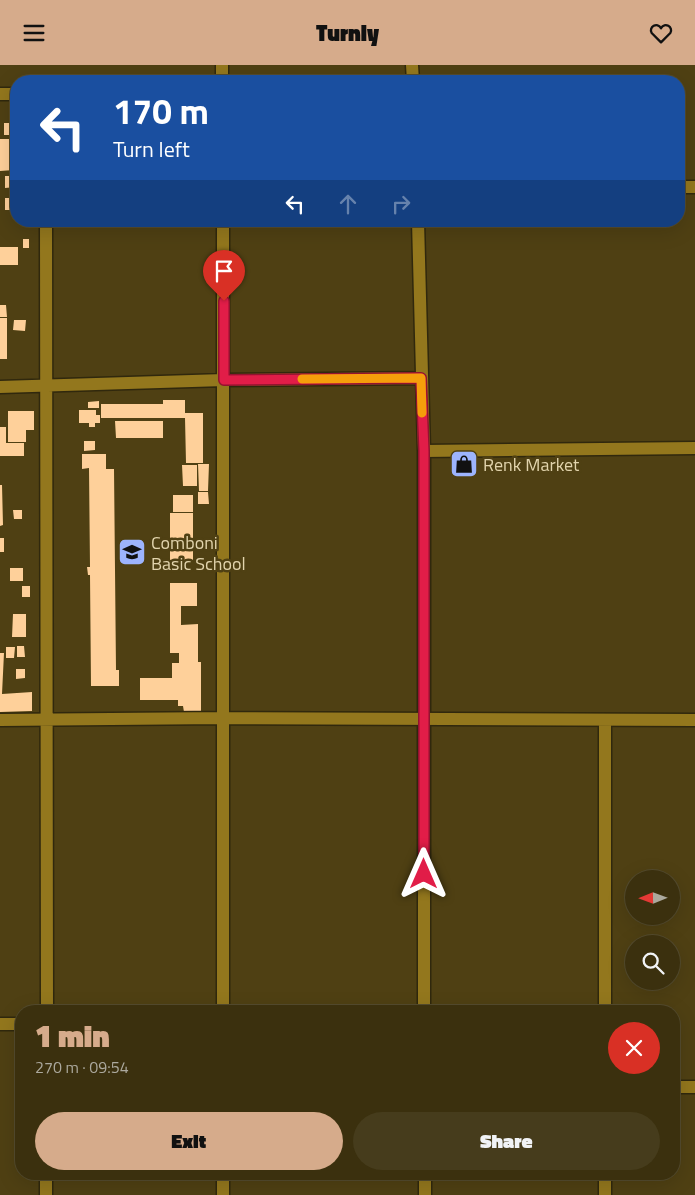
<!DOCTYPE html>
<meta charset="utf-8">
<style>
body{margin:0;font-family:"Titillium Web",sans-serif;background:#463c1c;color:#f1f3f6;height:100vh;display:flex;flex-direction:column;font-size:19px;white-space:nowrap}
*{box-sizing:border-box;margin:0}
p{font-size:16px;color:#aca99e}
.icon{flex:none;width:28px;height:28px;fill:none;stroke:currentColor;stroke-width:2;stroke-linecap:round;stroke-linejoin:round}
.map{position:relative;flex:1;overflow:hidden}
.sheet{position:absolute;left:15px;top:940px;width:665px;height:175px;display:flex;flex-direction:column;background:#3b300e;border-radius:20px;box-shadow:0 5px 20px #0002,0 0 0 1px #544b2e}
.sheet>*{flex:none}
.banner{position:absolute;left:10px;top:10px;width:675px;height:152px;border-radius:20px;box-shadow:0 5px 20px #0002,0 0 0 1px #544b2e;background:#1a4fa0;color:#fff;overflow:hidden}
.needle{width:32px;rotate:269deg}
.buttons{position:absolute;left:625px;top:805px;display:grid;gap:10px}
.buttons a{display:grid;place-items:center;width:55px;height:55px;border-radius:50%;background:#3b300e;box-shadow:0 5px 20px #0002,0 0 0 1px #544b2e;font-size:25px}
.pin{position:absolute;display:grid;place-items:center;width:42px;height:42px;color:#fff;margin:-51px -21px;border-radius:50% 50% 50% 0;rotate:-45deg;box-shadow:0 0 5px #0007}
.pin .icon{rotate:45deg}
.me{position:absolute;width:55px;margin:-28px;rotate:0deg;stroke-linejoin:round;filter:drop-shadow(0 0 4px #0008)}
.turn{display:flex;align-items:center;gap:18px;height:105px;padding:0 20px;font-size:22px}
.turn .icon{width:65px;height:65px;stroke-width:2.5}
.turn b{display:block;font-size:35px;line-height:42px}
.lanes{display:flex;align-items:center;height:48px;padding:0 20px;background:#0003;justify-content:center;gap:25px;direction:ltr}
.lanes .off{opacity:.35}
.round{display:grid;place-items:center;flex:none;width:52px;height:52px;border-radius:26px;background:#463c1c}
.head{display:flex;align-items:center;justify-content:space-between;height:85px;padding:0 20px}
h1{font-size:30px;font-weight:800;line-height:38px;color:#d6ab8b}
.primary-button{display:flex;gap:10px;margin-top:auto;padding:10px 20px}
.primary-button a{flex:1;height:58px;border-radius:30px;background:#d6ab8b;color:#111;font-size:20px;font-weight:800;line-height:58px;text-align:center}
.primary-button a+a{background:#463c1c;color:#f1f3f6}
header{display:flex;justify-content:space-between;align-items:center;height:65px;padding:0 20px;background:#d6ab8b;color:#111;font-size:22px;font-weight:800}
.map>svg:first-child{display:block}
.building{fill:#fed09a}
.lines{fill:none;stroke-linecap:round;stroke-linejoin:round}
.minor-casing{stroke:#30280d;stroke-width:15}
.minor{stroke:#93771d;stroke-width:12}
.route-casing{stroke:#92132f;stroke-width:12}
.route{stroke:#e11d48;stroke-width:9}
.slow{stroke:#f59e0b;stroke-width:9}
.labels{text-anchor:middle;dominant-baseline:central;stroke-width:5;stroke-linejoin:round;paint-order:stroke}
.poi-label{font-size:18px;fill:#e2d4ad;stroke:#4f4013;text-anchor:start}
</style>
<header><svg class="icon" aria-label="menu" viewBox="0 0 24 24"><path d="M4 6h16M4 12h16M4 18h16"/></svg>Turnly<svg class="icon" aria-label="heart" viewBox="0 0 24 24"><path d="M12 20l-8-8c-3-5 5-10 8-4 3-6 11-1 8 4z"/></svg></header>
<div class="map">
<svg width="695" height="1130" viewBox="0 0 695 1130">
<rect width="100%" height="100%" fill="#4f4013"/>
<path class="building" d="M 4,58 L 15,58 L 15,70 L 4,70 Z
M 0,74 L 14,74 L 14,105 L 0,106 Z
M 5,111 L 16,111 L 16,122 L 5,123 Z
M 5,133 L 16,133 L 16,145 L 5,145 Z
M 23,174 L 29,174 L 29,183 L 23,183 Z
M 0,182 L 18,182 L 18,200 L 0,200 Z
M 0,240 L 6,240 L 7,252 L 0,252 Z
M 0,253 L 7,253 L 7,294 L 0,294 Z
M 14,255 L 26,255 L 25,266 L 13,265 Z
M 163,335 L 185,335 L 185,348 L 203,348 L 203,398 L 186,398 L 185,353 L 101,353 L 101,339 L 163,339 Z
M 99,336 L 99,343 L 88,343 L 88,337 Z
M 79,345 L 96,345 L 96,350 L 100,350 L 100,358 L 95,358 L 95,362 L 89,362 L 89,358 L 79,358 Z
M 8,346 L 34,346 L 34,365 L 26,365 L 26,377 L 8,377 Z
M 115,356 L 163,356 L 163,373 L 116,373 Z
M 0,362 L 6,362 L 6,378 L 24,378 L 24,391 L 0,391 Z
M 84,376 L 95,376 L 95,385 L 84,386 Z
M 82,389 L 106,389 L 106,404 L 114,404 L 116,605 L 119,605 L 119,621 L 91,621 L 90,510 L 88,510 L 87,502 L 90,502 L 89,403 L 82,404 Z
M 198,399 L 209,399 L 208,426 L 199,426 Z
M 182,400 L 197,400 L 197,421 L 183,421 Z
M 0,420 L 2,420 L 3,460 L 0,461 Z
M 198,427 L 208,427 L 209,439 L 198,439 Z
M 173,430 L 193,430 L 193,447 L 173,447 Z
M 13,445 L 22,445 L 22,454 L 14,454 Z
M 170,448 L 193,448 L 193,495 L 170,495 Z
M 0,473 L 4,473 L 4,487 L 0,487 Z
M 10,503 L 23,503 L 23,516 L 10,516 Z
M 170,518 L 197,518 L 197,541 L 181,541 L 181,560 L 198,559 L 198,597 L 201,597 L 201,647 L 184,647 L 183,641 L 178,641 L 178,635 L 140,635 L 140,613 L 172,613 L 172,598 L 179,598 L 179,588 L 170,588 Z
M 22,521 L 30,521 L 30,532 L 22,532 Z
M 13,549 L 26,549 L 26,572 L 12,572 Z
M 17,581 L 24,581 L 25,592 L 17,592 Z
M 6,582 L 15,582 L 14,593 L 6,593 Z
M 0,588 L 4,588 L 2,629 L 32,627 L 32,646 L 0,647 Z
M 16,604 L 25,604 L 25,613 L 16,614 Z"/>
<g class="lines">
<g class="minor-casing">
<path id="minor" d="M 222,0 L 222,16
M 412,0 L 413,16
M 0,29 L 16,29
M 679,122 L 695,122
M 46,156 L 47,946
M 418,156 L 424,386 L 424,946
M 0,322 L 224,315 L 421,313
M 424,386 L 695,383
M 0,655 L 222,653 L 695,655
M 605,655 L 605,946
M 223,946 L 223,156
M 0,959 L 21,959
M 674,1022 L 695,1022
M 46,1130 L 46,1109
M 223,1130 L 223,1109
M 425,1130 L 425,1109
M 605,1130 L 605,1109"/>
</g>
<use href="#minor" class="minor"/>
</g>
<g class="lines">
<g class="route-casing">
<path id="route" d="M 224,236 L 224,315 L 421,313 L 424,386 L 424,809"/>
</g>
<use href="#route" class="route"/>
<path class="slow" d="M 302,314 L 421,313 L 422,348"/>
</g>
<defs>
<g id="shop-square" transform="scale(1.4375)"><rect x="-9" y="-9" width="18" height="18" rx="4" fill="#9db4fd" stroke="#4f4013"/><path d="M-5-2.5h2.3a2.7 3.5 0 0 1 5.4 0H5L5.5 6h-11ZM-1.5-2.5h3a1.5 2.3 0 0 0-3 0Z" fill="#111"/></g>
<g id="school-square" transform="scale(1.4375)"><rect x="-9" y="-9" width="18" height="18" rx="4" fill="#9db4fd" stroke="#4f4013"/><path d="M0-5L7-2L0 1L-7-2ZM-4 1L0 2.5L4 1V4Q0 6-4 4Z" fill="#111"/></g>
</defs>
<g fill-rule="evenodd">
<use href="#shop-square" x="464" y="399"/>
<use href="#school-square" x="132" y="487"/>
</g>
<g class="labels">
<g class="poi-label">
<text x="483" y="399">Renk Market</text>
<text x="151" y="477">Comboni<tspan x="151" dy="21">Basic School</tspan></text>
</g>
</g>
</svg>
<div class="buttons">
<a><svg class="needle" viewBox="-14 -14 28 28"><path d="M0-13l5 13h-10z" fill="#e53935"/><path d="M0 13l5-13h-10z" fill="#aca99e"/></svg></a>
<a><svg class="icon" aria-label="search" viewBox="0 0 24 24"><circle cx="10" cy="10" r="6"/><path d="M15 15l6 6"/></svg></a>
</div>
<div class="pin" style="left:224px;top:236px;background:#d93025"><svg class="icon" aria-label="arrive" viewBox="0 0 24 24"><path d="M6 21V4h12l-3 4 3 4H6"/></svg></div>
<svg class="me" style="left:424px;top:809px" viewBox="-20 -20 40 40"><path d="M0-17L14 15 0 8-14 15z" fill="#e11d48" stroke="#fff" stroke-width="4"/></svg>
<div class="banner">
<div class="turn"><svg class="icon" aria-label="left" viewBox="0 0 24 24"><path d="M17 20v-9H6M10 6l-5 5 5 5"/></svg><div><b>170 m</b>Turn left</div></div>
<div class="lanes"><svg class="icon" aria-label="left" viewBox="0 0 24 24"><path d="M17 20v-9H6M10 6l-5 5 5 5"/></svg><svg class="icon off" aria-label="ahead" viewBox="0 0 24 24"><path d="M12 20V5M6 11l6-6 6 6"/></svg><svg class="icon off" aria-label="right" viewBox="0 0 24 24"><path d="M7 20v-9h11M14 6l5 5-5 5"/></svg></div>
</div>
<section class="sheet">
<div class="head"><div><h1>1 min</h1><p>270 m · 09:54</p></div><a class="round" style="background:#d93025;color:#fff"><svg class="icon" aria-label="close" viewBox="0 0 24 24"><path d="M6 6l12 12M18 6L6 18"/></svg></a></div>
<div class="primary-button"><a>Exit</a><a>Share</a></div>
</section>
</div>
